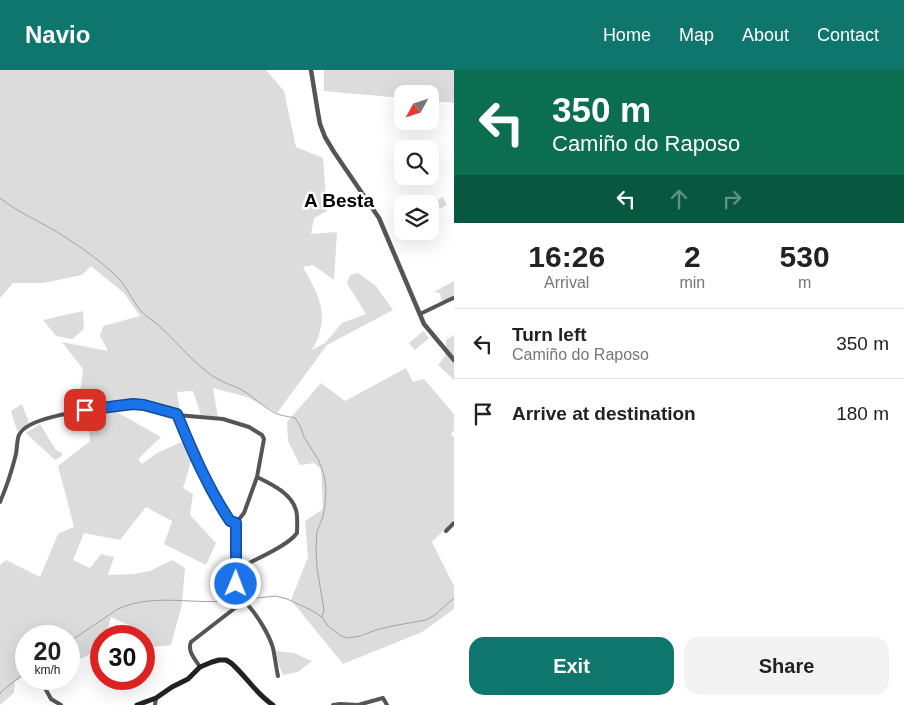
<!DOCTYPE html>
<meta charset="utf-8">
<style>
body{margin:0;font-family:Arial,sans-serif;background:#f2f2f2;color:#222;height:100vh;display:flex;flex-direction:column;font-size:19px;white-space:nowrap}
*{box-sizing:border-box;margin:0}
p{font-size:16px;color:#767676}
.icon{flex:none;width:28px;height:28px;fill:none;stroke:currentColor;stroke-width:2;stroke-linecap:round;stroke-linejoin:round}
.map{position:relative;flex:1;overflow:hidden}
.sheet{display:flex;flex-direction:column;background:#fff;width:450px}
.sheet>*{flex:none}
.hud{background:#0b6e4f;color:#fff;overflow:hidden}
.needle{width:32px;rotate:230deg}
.buttons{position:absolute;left:394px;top:15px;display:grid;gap:10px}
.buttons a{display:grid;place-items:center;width:45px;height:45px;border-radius:10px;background:#fff;box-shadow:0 5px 20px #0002;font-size:25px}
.speed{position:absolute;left:15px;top:555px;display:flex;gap:10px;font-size:25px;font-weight:700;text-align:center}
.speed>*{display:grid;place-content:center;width:65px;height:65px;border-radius:50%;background:#fff;box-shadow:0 5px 20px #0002;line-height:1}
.speed small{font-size:12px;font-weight:400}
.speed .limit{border:8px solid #d22;background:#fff;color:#111}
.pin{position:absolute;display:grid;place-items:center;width:42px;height:42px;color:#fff;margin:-21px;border-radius:10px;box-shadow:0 2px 8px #0006}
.me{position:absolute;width:55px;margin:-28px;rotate:1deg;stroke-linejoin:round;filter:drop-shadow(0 0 4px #0008)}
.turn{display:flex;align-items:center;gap:18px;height:105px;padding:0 15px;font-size:22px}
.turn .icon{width:65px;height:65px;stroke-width:2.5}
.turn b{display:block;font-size:35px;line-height:42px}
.lanes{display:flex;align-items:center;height:48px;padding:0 15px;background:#0003;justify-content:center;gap:25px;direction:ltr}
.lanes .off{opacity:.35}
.eta{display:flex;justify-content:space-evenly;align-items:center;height:85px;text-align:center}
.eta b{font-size:30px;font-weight:700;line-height:35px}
.primary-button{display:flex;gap:10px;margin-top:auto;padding:10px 15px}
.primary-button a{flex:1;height:58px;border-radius:15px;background:#0f766e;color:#fff;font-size:20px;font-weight:700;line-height:58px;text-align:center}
.primary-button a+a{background:#f2f2f2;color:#222}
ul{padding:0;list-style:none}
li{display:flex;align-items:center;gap:15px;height:70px;padding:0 15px;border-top:1px solid #e0e0e0}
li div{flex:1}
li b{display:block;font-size:19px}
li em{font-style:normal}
header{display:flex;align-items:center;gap:30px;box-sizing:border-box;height:70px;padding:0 25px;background:#0f766e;color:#fff}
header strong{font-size:24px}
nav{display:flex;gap:28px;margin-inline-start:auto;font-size:18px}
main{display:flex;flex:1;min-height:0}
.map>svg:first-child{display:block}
.green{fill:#dcdcdc}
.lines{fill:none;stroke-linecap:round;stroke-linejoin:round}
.stream{stroke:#a3a3a3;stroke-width:1}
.minor{stroke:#555;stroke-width:4}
.tertiary{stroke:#555;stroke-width:4.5}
.secondary{stroke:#222;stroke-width:5}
.route-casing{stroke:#114b97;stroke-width:12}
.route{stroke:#1a73e8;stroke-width:9}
.labels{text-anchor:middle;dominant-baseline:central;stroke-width:5;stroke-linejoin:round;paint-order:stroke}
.neighbourhood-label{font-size:19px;font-weight:bold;fill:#000;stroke:#fff}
</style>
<header>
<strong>Navio</strong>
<nav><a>Home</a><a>Map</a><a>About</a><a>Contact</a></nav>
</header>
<main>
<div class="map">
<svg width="454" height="635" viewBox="0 0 454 635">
<rect width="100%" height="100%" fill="#fff"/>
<path class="green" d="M 0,0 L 266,0 L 284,21 L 296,77 L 323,88 L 327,141 L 314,148 L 311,164 L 337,162 L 334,210 L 313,195 L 303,197 C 314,218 327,236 320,261 C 319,267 315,274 312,280 L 325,273 L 342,253 L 366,244 L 347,213 L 350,205 L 358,203 L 376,216 L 393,240 L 327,275 L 277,343 L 247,327 L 213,318 L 218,347 L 201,345 L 193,321 L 177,322 L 180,342 L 144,331 L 78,339 L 83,299 L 62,272 L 108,281 L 100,266 L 103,256 L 140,246 L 124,223 L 91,196 L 82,205 L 44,213 L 13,213 L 0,228 Z
M 324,0 L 454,0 L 454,33 L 430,31 L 430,24 L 402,24 L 402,28 L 324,21 Z
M 443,127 L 447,135 L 430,144 L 430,134 Z
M 454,211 L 454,227 L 442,231 L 440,223 L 434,222 Z
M 83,241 L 84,259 L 72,269 L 56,266 L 43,250 Z
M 423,261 L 429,268 L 415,280 L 409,273 Z
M 454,265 L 454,310 L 438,295 L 445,286 L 446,270 Z
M 406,298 L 413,312 L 424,309 L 454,344 L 454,360 L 451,364 L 454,368 L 454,450 L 432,472 L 454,516 L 454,539 L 422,562 L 343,594 L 291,530 L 308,487 L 305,451 L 323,439 L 321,399 L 314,393 L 300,395 L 288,371 L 287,352 L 321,313 L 345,331 Z
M 22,334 L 29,353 L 17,361 L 11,341 Z
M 115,341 L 161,367 L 138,389 L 142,394 L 157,383 L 186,370 L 192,388 L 183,418 L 193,424 L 190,445 L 216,473 L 206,495 L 164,474 L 172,451 L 146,437 L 120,470 L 84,463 L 73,490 L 90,498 L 101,484 L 114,487 L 108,505 L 134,504 L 150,501 L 172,490 L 185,498 L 182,534 L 171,575 L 144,578 L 144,566 L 133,566 L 129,555 L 111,547 L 106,566 L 101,566 L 101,574 C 91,583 84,592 69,588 L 69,566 L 26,566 L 26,605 L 15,612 L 14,623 L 0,635 L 0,495 L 6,490 L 40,507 L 58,464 L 74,457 L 58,396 L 90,371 L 88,345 L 105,344 Z
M 40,354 L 56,380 L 62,383 L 62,386 L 55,390 L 26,363 Z
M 276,581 L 294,583 L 312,591 L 298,602 L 283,605 L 279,596 Z"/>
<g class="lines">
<path class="stream" d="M 0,128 C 20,144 44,153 65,167 C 82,178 99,190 114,204 C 126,214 131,229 141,241 C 146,247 153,250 158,255 C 177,272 193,293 214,307 C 223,313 233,315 242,320 C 253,326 262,336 273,342 C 280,346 287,346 295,348 L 300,356 L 304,367 L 319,391 L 324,405 L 326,418 L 325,434 L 323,447 L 317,461 L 316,480 L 317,498 L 324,540 L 322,547
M 238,530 L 276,526 L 287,529 L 311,540 L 322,547 L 328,556 L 341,566 L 348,568 L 360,566 L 376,560 L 392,556 L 426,550 L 435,545 L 454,528
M 69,572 L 118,539 C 156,522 194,536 234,530
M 0,624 L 2,621 L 22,605 L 26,600"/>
<path class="minor" d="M 420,244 L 451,229 L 454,228
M 177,345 C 192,381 208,418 230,451 L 236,453
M 0,432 C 7,416 12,400 16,384 C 17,378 17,369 19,365 C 28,343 112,338 133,334 L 144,335 L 177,345 L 223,349 L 249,357 L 262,365 L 264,369 L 257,407 L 244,443 L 236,453 L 236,470 L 237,499 L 236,532 L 235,538
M 446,461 L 454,453
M 237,499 C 252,491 288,476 297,463 C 297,456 298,447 296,440 C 291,423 271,414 257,407
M 200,597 C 195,589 187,581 191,572 L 235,538 L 242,535 L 247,534 C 257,545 269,564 273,578 C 275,587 276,597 278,606
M 46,615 L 45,618 L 51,629 L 61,635
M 155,635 L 156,628
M 333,635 L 340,634 L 358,635 L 383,628 L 387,635"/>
<path class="tertiary" d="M 311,0 L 318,43 L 320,54 L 325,67 L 334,82 L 379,148 L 424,254 L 454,290"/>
<path class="secondary" d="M 137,635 L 156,628 L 172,617 L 188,609 L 200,597 L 212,592 L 219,590 L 226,590 L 231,593 C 246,606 256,624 273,635"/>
</g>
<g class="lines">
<g class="route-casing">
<path id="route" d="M 85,340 L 133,334 L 144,335 L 177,344 C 192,381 208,418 230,451 L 236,453 L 236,514"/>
</g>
<use href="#route" class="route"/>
</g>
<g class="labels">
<g class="neighbourhood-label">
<text x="339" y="130">A Besta</text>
</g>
</g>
</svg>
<div class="buttons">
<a><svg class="needle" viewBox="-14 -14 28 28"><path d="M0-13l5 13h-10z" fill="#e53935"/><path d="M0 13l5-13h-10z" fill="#767676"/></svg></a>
<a><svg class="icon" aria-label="search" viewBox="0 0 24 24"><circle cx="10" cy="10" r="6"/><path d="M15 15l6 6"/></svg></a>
<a><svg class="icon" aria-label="layers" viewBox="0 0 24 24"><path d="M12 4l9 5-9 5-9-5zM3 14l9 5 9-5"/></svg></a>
</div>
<div class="speed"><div>20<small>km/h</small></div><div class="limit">30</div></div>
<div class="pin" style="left:85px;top:340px;background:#d93025"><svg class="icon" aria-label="arrive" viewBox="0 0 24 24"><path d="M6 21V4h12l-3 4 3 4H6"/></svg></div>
<svg class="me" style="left:236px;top:514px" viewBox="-20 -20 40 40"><circle r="17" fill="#1a73e8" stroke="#fff" stroke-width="3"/><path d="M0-11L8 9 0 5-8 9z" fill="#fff"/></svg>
</div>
<section class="sheet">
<div class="hud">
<div class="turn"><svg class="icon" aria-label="left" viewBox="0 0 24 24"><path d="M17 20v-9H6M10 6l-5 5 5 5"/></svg><div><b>350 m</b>Camiño do Raposo</div></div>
<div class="lanes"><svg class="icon" aria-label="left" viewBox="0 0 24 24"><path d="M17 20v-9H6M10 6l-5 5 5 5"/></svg><svg class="icon off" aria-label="ahead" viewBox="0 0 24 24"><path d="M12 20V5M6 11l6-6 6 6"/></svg><svg class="icon off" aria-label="right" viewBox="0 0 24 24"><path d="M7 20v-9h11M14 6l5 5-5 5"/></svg></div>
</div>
<div class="eta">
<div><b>16:26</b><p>Arrival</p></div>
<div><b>2</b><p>min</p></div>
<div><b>530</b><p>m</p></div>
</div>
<ul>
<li><svg class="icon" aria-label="left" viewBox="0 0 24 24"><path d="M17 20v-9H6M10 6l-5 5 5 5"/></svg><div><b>Turn left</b><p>Camiño do Raposo</p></div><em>350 m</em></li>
<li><svg class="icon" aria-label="arrive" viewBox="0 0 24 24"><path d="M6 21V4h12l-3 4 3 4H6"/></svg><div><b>Arrive at destination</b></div><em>180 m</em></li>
</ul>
<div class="primary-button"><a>Exit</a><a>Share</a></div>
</section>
</main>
